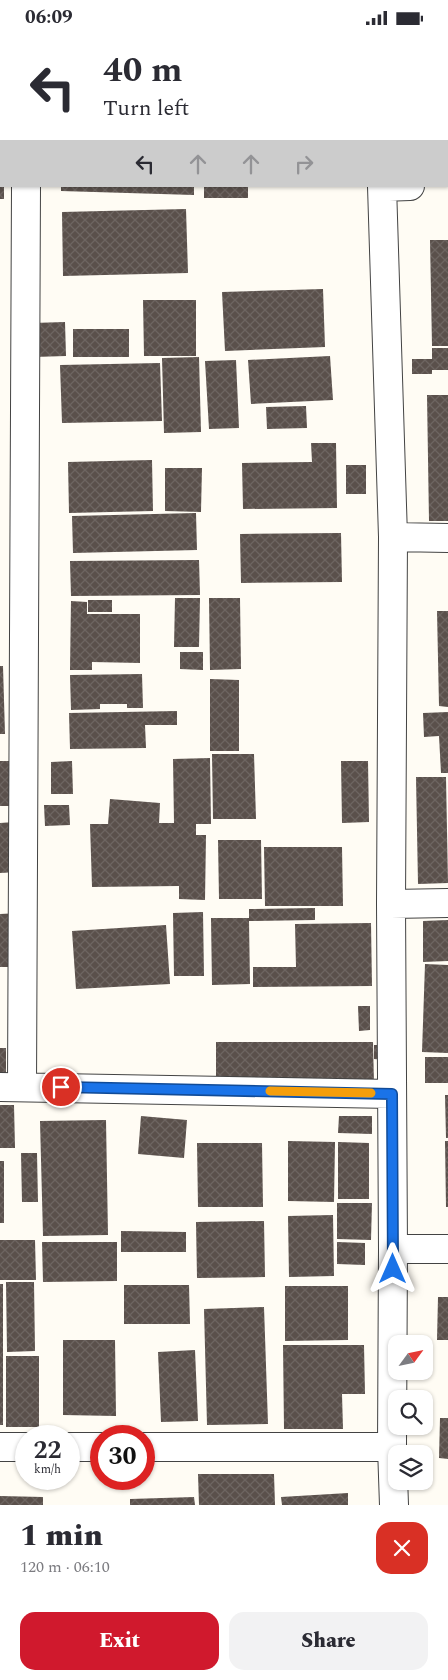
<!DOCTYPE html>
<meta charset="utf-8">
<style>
body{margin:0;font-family:Spectral,serif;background:#f2f2f3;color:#2b2b33;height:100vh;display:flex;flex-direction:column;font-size:19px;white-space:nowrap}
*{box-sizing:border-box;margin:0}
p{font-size:16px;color:#7c7c81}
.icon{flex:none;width:28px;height:28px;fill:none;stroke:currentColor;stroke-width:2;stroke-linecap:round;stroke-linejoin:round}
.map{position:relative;height:1470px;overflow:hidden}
.sheet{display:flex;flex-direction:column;background:#fff;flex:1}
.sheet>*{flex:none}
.hud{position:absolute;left:0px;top:0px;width:449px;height:152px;box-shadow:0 1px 4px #0004;background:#fff;color:#2b2b33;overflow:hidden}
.needle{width:32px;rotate:57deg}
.fabs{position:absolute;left:388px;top:1300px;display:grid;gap:10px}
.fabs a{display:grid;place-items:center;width:45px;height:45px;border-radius:10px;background:#fff;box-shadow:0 1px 4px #0004;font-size:25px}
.speed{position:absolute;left:15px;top:1390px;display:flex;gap:10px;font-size:25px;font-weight:700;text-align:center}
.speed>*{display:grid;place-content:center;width:65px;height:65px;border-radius:50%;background:#fff;box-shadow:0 1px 4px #0004;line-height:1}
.speed small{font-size:12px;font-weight:400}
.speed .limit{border:8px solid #d22;background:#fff;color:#111}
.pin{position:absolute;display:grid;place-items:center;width:42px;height:42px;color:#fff;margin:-21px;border:2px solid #fff;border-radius:50%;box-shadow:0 1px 5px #0007}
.me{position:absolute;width:55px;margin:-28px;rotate:0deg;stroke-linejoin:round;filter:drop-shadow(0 0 4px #0008)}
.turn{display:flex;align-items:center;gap:18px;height:105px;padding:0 20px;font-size:22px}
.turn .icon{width:65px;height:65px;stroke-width:2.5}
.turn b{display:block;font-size:35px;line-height:42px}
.lanes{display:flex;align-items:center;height:48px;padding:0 20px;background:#0003;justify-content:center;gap:25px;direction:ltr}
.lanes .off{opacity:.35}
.round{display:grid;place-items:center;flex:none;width:52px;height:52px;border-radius:15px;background:#f2f2f3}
.headline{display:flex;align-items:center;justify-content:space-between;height:85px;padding:0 20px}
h1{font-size:30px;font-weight:800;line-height:38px}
.button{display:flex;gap:10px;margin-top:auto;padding:10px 20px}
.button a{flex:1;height:58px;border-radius:15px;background:#d0192d;color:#fff;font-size:20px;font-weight:800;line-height:58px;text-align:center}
.button a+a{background:#f2f2f3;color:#2b2b33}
.status{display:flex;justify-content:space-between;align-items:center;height:35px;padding:0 25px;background:#fff;direction:ltr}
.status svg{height:14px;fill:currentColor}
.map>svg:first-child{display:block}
.building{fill:url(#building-cross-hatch)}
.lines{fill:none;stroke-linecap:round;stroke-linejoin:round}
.minor-casing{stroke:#434343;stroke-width:30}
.minor{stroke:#fff;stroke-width:28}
.route-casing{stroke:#114b97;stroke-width:12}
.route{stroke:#1a73e8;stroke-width:9}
.slow{stroke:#f59e0b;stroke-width:9}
</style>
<div class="status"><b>06:09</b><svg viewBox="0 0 49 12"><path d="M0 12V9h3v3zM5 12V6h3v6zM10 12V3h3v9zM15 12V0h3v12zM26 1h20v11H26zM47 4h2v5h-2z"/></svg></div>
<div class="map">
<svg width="448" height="1470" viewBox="0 0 448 1470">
<defs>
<pattern id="building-cross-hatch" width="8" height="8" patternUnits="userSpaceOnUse" patternTransform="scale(1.25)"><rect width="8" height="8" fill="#5a504b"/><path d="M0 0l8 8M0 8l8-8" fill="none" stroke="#6d6561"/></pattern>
</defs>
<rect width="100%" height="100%" fill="#fffcf4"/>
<path class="building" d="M 0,151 L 4,151 L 4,164 L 0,164 Z
M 61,151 L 194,151 L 194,160 L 61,156 Z
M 204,151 L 248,151 L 248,163 L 204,163 Z
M 186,174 L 188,238 L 63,241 L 62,177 Z
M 430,205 L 448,205 L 448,311 L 432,311 Z
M 323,254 L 325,312 L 225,316 L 222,257 Z
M 143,265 L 196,265 L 196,321 L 144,321 Z
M 65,287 L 66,321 L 34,322 L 32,288 Z
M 73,294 L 129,294 L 129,322 L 73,322 Z
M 432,313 L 448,313 L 448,335 L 432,335 L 432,339 L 412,339 L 412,324 L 432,324 Z
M 330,321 L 333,365 L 251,369 L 248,325 Z
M 199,322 L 201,397 L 164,398 L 162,323 Z
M 236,325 L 239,393 L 209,394 L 205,326 Z
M 160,328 L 162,386 L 62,388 L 60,330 Z
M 427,360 L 448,360 L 448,486 L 429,486 Z
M 306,371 L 307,393 L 267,394 L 266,372 Z
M 311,408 L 336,408 L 337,473 L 243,474 L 242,428 L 312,427 Z
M 152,425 L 153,476 L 69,478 L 68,427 Z
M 346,430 L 366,430 L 366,459 L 346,459 Z
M 165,433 L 202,433 L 201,477 L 165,476 Z
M 196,478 L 197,515 L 73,518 L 72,481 Z
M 341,498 L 342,547 L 241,548 L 240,499 Z
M 199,525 L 200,560 L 71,561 L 70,526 Z
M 175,563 L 200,563 L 199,612 L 174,612 Z
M 209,563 L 240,563 L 241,634 L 210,635 Z
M 88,565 L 112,565 L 112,577 L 88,577 Z
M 71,566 L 87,567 L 87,579 L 140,579 L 140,628 L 92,627 L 92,635 L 70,635 Z
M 437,576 L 448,576 L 448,672 L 439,671 Z
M 180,617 L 203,617 L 203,635 L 180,634 Z
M 0,631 L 3,631 L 5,699 L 0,699 Z
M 142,639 L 143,673 L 127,673 L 127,669 L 100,669 L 100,674 L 71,675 L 70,640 Z
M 210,644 L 239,645 L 239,716 L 210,716 Z
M 177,676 L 177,690 L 145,690 L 146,713 L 70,714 L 69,678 Z
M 448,677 L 448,738 L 441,738 L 439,701 L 424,702 L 423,678 Z
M 212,719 L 254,719 L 256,784 L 213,784 Z
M 210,723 L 211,789 L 196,789 L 196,800 L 206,800 L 205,865 L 179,864 L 179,851 L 92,852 L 90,789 L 108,789 L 110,764 L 160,768 L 159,788 L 174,788 L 173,724 Z
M 0,726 L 9,726 L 9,771 L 0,771 Z
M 72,726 L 73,759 L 51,759 L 51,727 Z
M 341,726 L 368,726 L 369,787 L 342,788 Z
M 416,742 L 446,742 L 448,848 L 418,849 Z
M 44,770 L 69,770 L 70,790 L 45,791 Z
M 14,787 L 18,837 L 0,838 L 0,788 Z
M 218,805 L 261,805 L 262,864 L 219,864 Z
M 264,812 L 342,812 L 343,871 L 265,871 Z
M 315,873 L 315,885 L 249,886 L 250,949 L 212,950 L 211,883 L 249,883 L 249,874 Z
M 203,877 L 204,941 L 174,941 L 173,878 Z
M 20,878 L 22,932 L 0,932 L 0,879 Z
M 448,885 L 448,926 L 423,927 L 423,886 Z
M 371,888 L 372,951 L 253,952 L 253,932 L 296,932 L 295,889 Z
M 166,890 L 170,949 L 76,954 L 72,896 Z
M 425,929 L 448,930 L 448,1018 L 422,1017 Z
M 358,971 L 370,971 L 370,995 L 359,996 Z
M 216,1007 L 373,1007 L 374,1049 L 216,1049 Z
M 374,1010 L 385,1010 L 385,1025 L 374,1024 Z
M 0,1013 L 6,1013 L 6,1041 L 0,1041 Z
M 425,1022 L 448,1022 L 448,1048 L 425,1048 Z
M 445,1060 L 448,1060 L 448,1103 L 446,1103 Z
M 0,1070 L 14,1070 L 15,1113 L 0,1113 Z
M 141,1081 L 187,1085 L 184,1123 L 138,1119 Z
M 339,1081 L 372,1081 L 372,1099 L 338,1098 Z
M 106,1085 L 108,1200 L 43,1201 L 40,1086 Z
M 288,1106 L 335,1107 L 334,1167 L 288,1166 Z
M 445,1106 L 448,1106 L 448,1172 L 446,1172 Z
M 338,1107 L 369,1108 L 369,1164 L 338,1164 Z
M 197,1108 L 262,1108 L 263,1172 L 198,1172 Z
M 21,1118 L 37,1118 L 38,1167 L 22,1167 Z
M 0,1126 L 4,1126 L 4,1188 L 0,1188 Z
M 337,1168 L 372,1168 L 371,1205 L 337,1204 Z
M 333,1180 L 334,1241 L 289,1242 L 288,1181 Z
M 264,1186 L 265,1242 L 197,1243 L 196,1187 Z
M 121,1196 L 186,1197 L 186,1217 L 121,1217 Z
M 0,1205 L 35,1205 L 36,1245 L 0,1245 Z
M 42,1207 L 117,1207 L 117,1246 L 43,1247 Z
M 337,1207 L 365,1208 L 365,1230 L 337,1229 Z
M 6,1247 L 34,1247 L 35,1316 L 7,1317 Z
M 0,1249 L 3,1249 L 3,1390 L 0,1390 Z
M 124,1250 L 189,1250 L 190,1289 L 124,1289 Z
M 285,1251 L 348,1251 L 348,1305 L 285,1306 Z
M 438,1262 L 448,1262 L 448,1305 L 437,1305 Z
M 264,1272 L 268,1389 L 207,1390 L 204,1274 Z
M 63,1305 L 115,1305 L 116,1381 L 63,1380 Z
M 283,1310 L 364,1310 L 365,1359 L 342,1359 L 343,1394 L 284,1394 Z
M 195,1315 L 198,1386 L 161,1387 L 158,1317 Z
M 6,1321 L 39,1321 L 39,1392 L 6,1392 Z
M 440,1383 L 448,1383 L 448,1424 L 439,1423 Z
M 198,1439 L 274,1439 L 275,1470 L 199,1470 Z
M 348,1458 L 348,1470 L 282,1470 L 281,1462 Z
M 0,1461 L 43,1462 L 43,1470 L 0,1470 Z
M 194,1462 L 195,1470 L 130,1470 L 130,1464 Z"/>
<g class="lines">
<g class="minor-casing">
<path id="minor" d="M 381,0 L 381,1
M 27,1 L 27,0
M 382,151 L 393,502 L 391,869 L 393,1214 L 392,1412 L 394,1470
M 382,152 L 410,151
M 393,502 L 448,503
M 391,869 L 448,868
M 22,1051 L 26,151
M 0,1052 L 392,1059
M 393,1214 L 448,1214
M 0,1412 L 26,1412
M 69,1412 L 101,1412
M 144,1412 L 392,1412"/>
</g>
<use href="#minor" class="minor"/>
</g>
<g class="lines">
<g class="route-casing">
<path id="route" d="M 61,1052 L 392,1059 L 393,1234"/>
</g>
<use href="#route" class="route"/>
<path class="slow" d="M 270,1056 L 371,1058"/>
</g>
</svg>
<div class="fabs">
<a><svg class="needle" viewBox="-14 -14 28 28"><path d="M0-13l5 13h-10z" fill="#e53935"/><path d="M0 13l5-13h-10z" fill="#7c7c81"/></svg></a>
<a><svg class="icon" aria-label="search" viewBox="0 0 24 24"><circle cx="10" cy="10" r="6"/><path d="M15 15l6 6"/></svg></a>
<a><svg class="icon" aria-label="layers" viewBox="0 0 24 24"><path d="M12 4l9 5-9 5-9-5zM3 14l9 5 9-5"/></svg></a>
</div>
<div class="speed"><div>22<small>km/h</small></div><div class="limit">30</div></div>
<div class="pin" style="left:61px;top:1052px;background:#d93025"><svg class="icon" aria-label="arrive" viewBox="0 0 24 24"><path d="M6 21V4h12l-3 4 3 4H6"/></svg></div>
<svg class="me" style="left:393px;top:1234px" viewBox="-20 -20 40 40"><path d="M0-17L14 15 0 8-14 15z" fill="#1a73e8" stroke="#fff" stroke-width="4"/></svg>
<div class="hud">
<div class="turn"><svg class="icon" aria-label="left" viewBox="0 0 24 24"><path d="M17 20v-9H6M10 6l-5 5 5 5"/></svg><div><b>40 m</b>Turn left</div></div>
<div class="lanes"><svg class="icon" aria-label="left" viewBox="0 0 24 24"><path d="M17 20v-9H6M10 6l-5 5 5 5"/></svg><svg class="icon off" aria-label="ahead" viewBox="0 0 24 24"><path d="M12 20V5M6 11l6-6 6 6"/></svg><svg class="icon off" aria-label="ahead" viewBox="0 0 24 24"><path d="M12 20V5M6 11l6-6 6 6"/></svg><svg class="icon off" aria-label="right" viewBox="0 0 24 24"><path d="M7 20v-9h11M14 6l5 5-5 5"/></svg></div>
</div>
</div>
<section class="sheet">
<div class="headline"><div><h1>1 min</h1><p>120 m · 06:10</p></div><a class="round" style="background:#d93025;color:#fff"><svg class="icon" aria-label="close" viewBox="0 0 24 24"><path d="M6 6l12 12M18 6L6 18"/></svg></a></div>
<div class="button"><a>Exit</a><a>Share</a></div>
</section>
